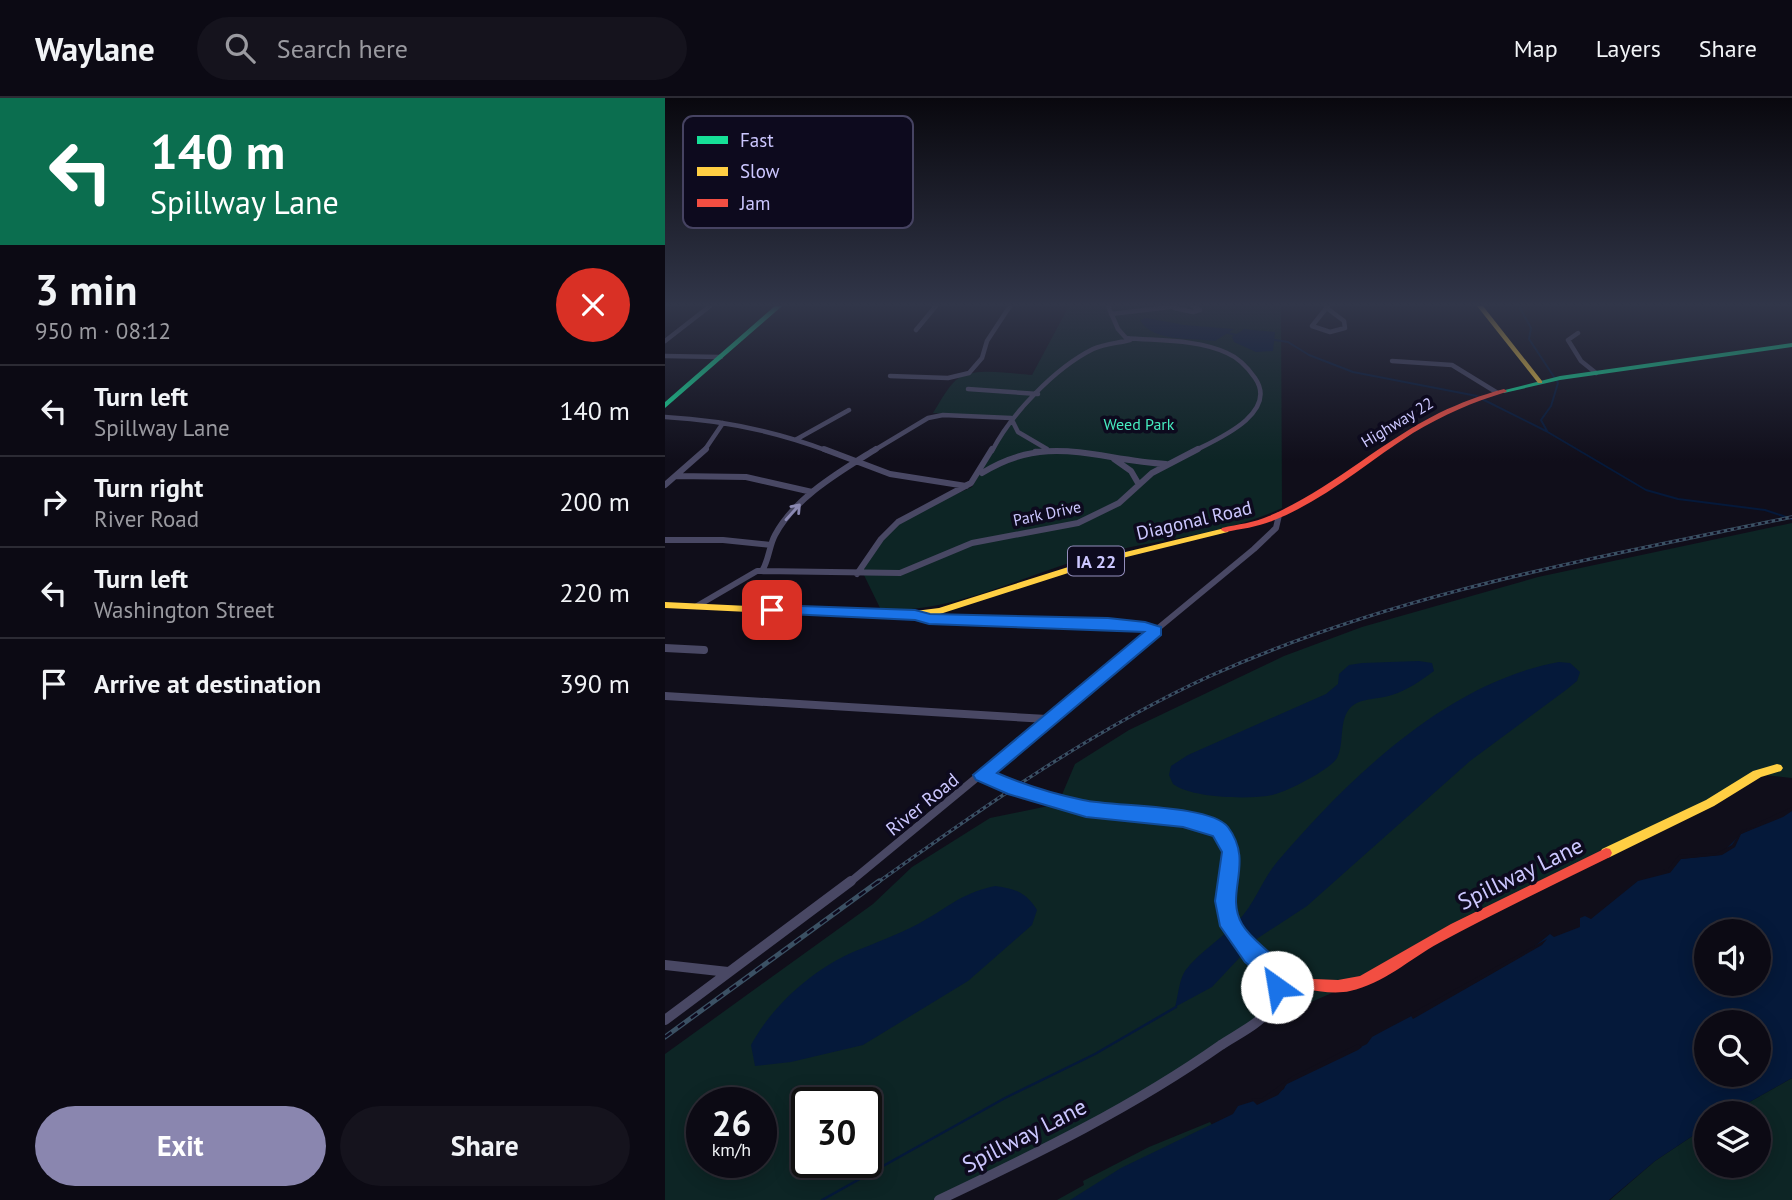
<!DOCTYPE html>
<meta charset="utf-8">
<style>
body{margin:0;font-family:"PT Sans",sans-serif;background:#15131d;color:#f1f3f6;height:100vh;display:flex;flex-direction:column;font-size:26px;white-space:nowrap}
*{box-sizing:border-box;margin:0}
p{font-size:23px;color:#9a9aa0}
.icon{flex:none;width:38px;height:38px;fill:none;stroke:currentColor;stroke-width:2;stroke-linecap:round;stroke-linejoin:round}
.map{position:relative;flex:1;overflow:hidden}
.panel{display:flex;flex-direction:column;background:#0c0a14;width:665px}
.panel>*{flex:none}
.hud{background:#0b6e4f;color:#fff;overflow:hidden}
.tools{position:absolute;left:1029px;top:821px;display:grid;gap:14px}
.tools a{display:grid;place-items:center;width:77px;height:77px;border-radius:50%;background:#0c0a14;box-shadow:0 4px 18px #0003,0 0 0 2px #2c2b34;font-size:35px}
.speed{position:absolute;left:21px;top:989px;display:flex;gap:14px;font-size:35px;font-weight:700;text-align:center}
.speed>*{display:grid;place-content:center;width:91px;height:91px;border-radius:50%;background:#0c0a14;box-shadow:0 4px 18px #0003,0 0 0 2px #2c2b34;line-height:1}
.speed small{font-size:18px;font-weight:400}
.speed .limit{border:4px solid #111;border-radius:10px;background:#fff;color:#111}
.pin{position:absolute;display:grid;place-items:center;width:60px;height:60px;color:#fff;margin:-30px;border-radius:14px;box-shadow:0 4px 10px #0006}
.me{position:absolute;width:77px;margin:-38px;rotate:328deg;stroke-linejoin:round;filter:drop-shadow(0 0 5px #0008)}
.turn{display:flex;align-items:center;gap:24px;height:147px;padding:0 35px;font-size:32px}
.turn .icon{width:91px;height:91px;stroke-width:2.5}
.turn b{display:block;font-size:49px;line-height:60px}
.round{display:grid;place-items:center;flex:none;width:74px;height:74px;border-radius:37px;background:#15131d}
.headline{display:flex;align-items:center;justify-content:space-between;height:119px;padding:0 35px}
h1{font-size:42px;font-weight:600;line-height:52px}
.cta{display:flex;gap:14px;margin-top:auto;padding:14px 35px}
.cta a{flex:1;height:80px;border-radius:42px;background:#8a86af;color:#fff;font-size:28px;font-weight:600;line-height:80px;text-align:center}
.cta a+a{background:#15131d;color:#f1f3f6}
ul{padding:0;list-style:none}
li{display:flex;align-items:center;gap:21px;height:91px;padding:0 35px;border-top:2px solid #2c2b34}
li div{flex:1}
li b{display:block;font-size:26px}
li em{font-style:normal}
header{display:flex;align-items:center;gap:42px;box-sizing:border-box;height:98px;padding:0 35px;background:#0c0a14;border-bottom:2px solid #2c2b34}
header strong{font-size:33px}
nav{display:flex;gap:38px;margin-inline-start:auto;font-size:24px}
.search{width:490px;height:63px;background:#15131d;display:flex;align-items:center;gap:18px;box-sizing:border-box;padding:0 24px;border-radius:38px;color:#9a9aa0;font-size:26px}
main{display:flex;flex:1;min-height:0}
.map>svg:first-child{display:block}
.green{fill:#0d2525;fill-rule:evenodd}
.water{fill:#05193a;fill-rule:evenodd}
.pier{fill:#100e1a}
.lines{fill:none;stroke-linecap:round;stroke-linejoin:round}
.stream-far1{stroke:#05193a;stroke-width:2}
.stream{stroke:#05193a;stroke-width:2.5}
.street-far3{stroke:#494864;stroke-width:4.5}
.street-far2{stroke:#494864;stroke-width:6}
.street-far1{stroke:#494864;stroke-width:8}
.street{stroke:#494864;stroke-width:10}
.fast{fill:#16e098;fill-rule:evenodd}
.slow{fill:#ffcf43;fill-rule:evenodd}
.jam{fill:#f24e42;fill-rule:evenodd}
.rail-far1-casing{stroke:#3b5164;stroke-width:3.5}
.rail-casing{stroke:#3b5164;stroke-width:5}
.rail-far1{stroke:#0d0a1e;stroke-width:2;stroke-dasharray:3.5;stroke-linecap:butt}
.rail{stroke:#0d0a1e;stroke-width:2.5;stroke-dasharray:8;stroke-linecap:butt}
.oneway{stroke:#8a88b2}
.route{fill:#1a73e8;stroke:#114b97;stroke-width:2}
.labels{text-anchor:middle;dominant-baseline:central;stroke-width:7;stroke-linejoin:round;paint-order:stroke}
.far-street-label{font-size:16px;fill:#ccc7ff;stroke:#0d0a1e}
.far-park-label{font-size:16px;fill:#46ebbf;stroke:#0d0a1e}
.shield{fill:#0d0a1e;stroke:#938ebc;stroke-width:2}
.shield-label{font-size:18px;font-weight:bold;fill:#ccc7ff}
.street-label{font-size:19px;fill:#ccc7ff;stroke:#0d0a1e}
.near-street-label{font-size:23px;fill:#ccc7ff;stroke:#0d0a1e}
.key{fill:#0d0a1e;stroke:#464362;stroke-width:2}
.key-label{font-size:19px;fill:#ccc7ff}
</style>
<header>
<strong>Waylane</strong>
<div class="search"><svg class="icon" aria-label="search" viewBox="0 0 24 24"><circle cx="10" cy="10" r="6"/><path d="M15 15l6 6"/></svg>Search here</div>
<nav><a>Map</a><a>Layers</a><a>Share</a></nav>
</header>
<main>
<section class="panel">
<div class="hud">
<div class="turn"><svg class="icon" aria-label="left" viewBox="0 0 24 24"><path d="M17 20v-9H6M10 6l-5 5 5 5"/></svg><div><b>140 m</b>Spillway Lane</div></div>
</div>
<div class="headline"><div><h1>3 min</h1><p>950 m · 08:12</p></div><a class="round" style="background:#d93025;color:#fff"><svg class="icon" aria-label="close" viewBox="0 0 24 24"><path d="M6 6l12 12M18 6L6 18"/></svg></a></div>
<ul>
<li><svg class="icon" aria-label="left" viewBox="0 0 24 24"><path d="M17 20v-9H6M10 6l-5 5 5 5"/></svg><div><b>Turn left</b><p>Spillway Lane</p></div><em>140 m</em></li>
<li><svg class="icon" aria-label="right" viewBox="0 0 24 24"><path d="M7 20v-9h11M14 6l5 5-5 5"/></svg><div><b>Turn right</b><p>River Road</p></div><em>200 m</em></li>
<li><svg class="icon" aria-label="left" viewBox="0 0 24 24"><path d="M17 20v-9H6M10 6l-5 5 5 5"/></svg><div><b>Turn left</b><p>Washington Street</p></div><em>220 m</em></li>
<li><svg class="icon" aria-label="arrive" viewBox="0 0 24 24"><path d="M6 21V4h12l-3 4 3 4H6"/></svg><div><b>Arrive at destination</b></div><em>390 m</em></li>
</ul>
<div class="cta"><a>Exit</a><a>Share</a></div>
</section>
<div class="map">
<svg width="1127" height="1102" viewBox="0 0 1127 1102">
<rect width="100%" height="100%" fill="#100e1a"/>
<path class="green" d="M 404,208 L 616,208 L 617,410 C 559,437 492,441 431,457 C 360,476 291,515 216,512 L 197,473 L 219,439 L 237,423 L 259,410 L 307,389 L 346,320 L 268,315 C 275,304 284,286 295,279 C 313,269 348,276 367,277 Z
M 1127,425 L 1127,680 L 1092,676 L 697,882 L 563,940 L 481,997 L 270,1102 L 0,1102 L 0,956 L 208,806 L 247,769 L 325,720 L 393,706 L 410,666 L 464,632 L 619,558 L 697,529 L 873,479 ZM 37,1004 L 96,1004 L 96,1064 L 37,1064 ZM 142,1004 L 201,1004 L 201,1064 L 142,1064 Z
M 1127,980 L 1127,1102 L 945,1102 L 990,1063 L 1041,1029 L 1041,1068 L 1094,1068 L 1094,1015 L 1065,1015 Z
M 545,1024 L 547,1027 L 422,1102 L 392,1102 L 419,1087 L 418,1083 L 484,1049 Z"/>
<path class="water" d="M 481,220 L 519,227 L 569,231 L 550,243 C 527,240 487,244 475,222 Z
M 579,231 L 610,234 L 608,253 L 591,254 L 569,244 L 567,239 Z
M 754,563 L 767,565 L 769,573 C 755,583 743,592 727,597 C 713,602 698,599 686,609 C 673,622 680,645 672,660 C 665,672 617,697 602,698 C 579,701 527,700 508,686 L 504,677 L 506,668 L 523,657 L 661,596 L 673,586 L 674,576 L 684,567 L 697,565 Z
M 894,564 L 905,565 L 915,574 L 912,583 L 901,592 L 805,663 L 642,808 L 593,840 L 547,889 L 510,909 C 513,899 514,882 520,873 C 534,854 558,840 574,822 C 590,805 597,782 612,764 C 683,681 782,584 894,564 Z
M 1127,712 L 1127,980 L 1065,1015 L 1041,1015 L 1041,1029 L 990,1063 L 944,1102 L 405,1102 L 456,1070 L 568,1016 L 573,1008 L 589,1003 L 593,1006 L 619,991 L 621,985 L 702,946 L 707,939 C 765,907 837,876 885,836 L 889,839 L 915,829 L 915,820 L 920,818 L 926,821 L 973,783 L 1004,775 L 1015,761 L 1055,757 L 1076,736 ZM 1041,833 L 1094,833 L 1094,886 L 1041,886 ZM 1041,924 L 1094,924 L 1094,976 L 1041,976 Z
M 330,788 C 351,791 361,794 372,812 L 367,827 L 303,883 L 198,947 L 126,964 L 90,968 L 86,947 C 107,908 147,872 188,854 C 210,845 232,837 253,826 C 283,810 294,796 330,788 Z"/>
<path class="pier" d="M 1127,709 L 1127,713 L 1118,719 L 1076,736 L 1070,749 L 1057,757 L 1016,761 L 1005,775 L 998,771 L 1003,771 L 1014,757 L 1052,755 L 1067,747 L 1077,732 L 1090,729 L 1092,725 Z
M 882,841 L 877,847 L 748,921 L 745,916 Z
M 693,946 L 697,949 L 693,952 L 622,986 L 613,997 L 592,1007 L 588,1003 L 586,1000 L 596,1001 L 628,978 Z"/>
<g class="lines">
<path class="stream-far1" d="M 854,208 L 866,230 L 864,241 L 893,285 L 886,308 L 876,322 L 882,333
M 563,235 L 571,237
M 610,242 L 623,244 L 644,257 L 688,274 L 812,298
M 817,301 L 881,333 L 981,392 L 1013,401 L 1100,412 L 1127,421"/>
<path class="stream" d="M 157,1102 L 340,1000 L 430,956 L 511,909"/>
<path class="street-far3" d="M 443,208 L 453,231 L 461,240 C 493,243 532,241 562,255 C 574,260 583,270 590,280 C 614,315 553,341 529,353
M 663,208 L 647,228 L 665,234 L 680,230 L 679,223 L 663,211
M 509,210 L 528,214 L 535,212 L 528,208
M 446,216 L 505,209
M 251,232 L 271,208
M 913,235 L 903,242 L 916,263 L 931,275
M 0,243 L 45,208
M 0,258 L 56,259
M 727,263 L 787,267 L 831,294
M 225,278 L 283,280 L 304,275 L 317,260 L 322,243 L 345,208
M 303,291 L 373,296
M 0,319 C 57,322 110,333 163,353
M 132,341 L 184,312
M 39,353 L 58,325
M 208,353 L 263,320 L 278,317 L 346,320 L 353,334 L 382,351
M 327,353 C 346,316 390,270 428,251 C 439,246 453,245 465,242
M 370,353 L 404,353"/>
<path class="street-far2" d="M 159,351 L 225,376 L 301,388
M 449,361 L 466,373 L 473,385
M 317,375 C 383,334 430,362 501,366
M 11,378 L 81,379 L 147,394
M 0,387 L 41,351
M 0,442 L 58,442 L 106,447
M 97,473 C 104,462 104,448 110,437 C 130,399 176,373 211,351
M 192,476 L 216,441 L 233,424 L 306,385 L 327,351
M 32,508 L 92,473 L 235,475 L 307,445 L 413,425 L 454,405 L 487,375 L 533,351
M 250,517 L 264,521 L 443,526 L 491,533
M 480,541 L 589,451 L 611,430 L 614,417"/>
<path class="street-far1" d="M 0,550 L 39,552
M 0,598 L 382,621
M 184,785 L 482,539"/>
<path class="street" d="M 0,867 L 63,874
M 0,922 L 186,783
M 274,1102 C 371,1056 468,1009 556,947 C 571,937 594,926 604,912 C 612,902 611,888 612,876"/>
<path class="fast" d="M 110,208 L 117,208 L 0,310 L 0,304 Z
M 1127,245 L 1127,249 L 895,282 L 839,295 L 836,293 L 895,278 Z"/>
<path class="slow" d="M 812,208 L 818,208 L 877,283 L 877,285 L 873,285 Z
M 560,430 L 564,432 L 563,434 L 425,468 L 275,516 L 234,521 L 0,510 L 0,504 L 234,515 L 274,510 L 419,464 Z
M 1112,666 L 1116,667 L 1118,670 L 1116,673 L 1096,679 L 1049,708 L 945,759 L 941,760 L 937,759 L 935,755 L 937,751 L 1041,702 L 1088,673 Z
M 317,673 C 349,684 380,698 414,705 C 428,708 442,710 457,711 C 490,713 546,706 567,739 C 582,764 564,798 573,824 C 578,841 595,848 602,862 L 600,866 L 595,868 C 586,864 577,855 571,847 C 565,838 560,829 558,818 C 555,796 569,757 554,740 C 537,721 507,722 483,721 C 419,720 372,704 313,680 L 311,677 L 313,674 Z"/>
<path class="jam" d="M 839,291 L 842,293 L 841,294 C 808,304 778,317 748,335 C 702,364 659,403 607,423 C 592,429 576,431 560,434 L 556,432 L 557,430 C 573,426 589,425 604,418 C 665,392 714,345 774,315 C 795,305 816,297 839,291 Z
M 941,750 L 945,751 L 947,755 L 945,759 C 888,787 830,815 774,845 C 745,861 718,886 685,893 C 660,899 601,886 588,862 L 590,858 L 595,856 L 629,875 L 649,881 L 673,882 L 695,878 L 786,826 Z"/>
<g class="rail-far1-casing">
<path id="rail-far1" d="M 212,785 C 317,710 427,632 545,578 C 729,495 931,460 1127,419"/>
</g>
<g class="rail-casing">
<path id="rail" d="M 0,939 L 214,783"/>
</g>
<use href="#rail-far1" class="rail-far1"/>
<use href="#rail" class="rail"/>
</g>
<defs><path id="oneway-shaft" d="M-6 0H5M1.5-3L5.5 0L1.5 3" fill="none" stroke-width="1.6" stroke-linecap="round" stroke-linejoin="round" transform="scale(1.75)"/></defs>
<use class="oneway" href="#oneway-shaft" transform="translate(128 414) rotate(-48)"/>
<linearGradient id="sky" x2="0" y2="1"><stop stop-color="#09080e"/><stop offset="0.57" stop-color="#313649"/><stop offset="1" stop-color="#313649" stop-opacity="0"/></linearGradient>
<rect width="1127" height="363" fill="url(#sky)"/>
<path class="route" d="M 107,507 L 250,512 L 265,516 L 443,520 L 480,524 L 496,529 L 496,537 L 332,675 C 360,687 389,696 418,702 C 449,709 545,706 563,729 C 590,765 559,795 577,826 C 591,851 633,864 620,897 L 612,900 L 604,897 L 601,881 L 580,864 L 555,828 L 550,803 L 557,754 L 548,738 L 518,729 L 421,719 L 343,696 L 311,682 L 308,677 L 479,534 L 264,526 L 250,522 L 102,515 L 100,512 Z"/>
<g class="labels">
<g class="far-street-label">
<text transform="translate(732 324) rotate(-31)">Highway 22</text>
<text transform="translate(382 415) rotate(-12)">Park Drive</text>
</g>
<g class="far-park-label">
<text x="474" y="326">Weed Park</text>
</g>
<rect class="shield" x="403" y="448.5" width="56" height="29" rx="5"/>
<g class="shield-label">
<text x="431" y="463">IA 22</text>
</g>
<g class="street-label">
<text transform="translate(529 422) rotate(-13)">Diagonal Road</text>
<text transform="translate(257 706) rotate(-39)">River Road</text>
</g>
<g class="near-street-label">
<text transform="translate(855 775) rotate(-26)">Spillway Lane</text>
<text transform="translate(359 1037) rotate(-27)">Spillway Lane</text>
</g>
</g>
<rect x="18" y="18" width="230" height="112" rx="10" class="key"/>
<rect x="32" y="38" width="31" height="8" fill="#16e098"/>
<rect x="32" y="69" width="31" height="9" fill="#ffcf43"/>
<rect x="32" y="101" width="31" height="8" fill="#f24e42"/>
<g class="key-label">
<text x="75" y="49">Fast</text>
<text x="75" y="80">Slow</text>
<text x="75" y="112">Jam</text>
</g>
</svg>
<div class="tools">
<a><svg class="icon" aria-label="sound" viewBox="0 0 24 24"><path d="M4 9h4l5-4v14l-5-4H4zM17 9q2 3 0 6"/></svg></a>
<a><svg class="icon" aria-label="search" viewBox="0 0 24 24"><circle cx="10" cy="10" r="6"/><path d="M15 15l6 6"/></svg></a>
<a><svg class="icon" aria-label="layers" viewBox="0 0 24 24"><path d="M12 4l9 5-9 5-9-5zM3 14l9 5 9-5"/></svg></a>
</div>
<div class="speed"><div>26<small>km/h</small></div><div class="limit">30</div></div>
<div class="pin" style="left:107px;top:512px;background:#d93025"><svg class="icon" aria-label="arrive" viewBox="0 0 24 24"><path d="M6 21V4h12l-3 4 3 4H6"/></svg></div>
<svg class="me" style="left:612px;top:889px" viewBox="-20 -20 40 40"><circle r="19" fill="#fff"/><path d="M0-13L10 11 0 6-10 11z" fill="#1a73e8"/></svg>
</div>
</main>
